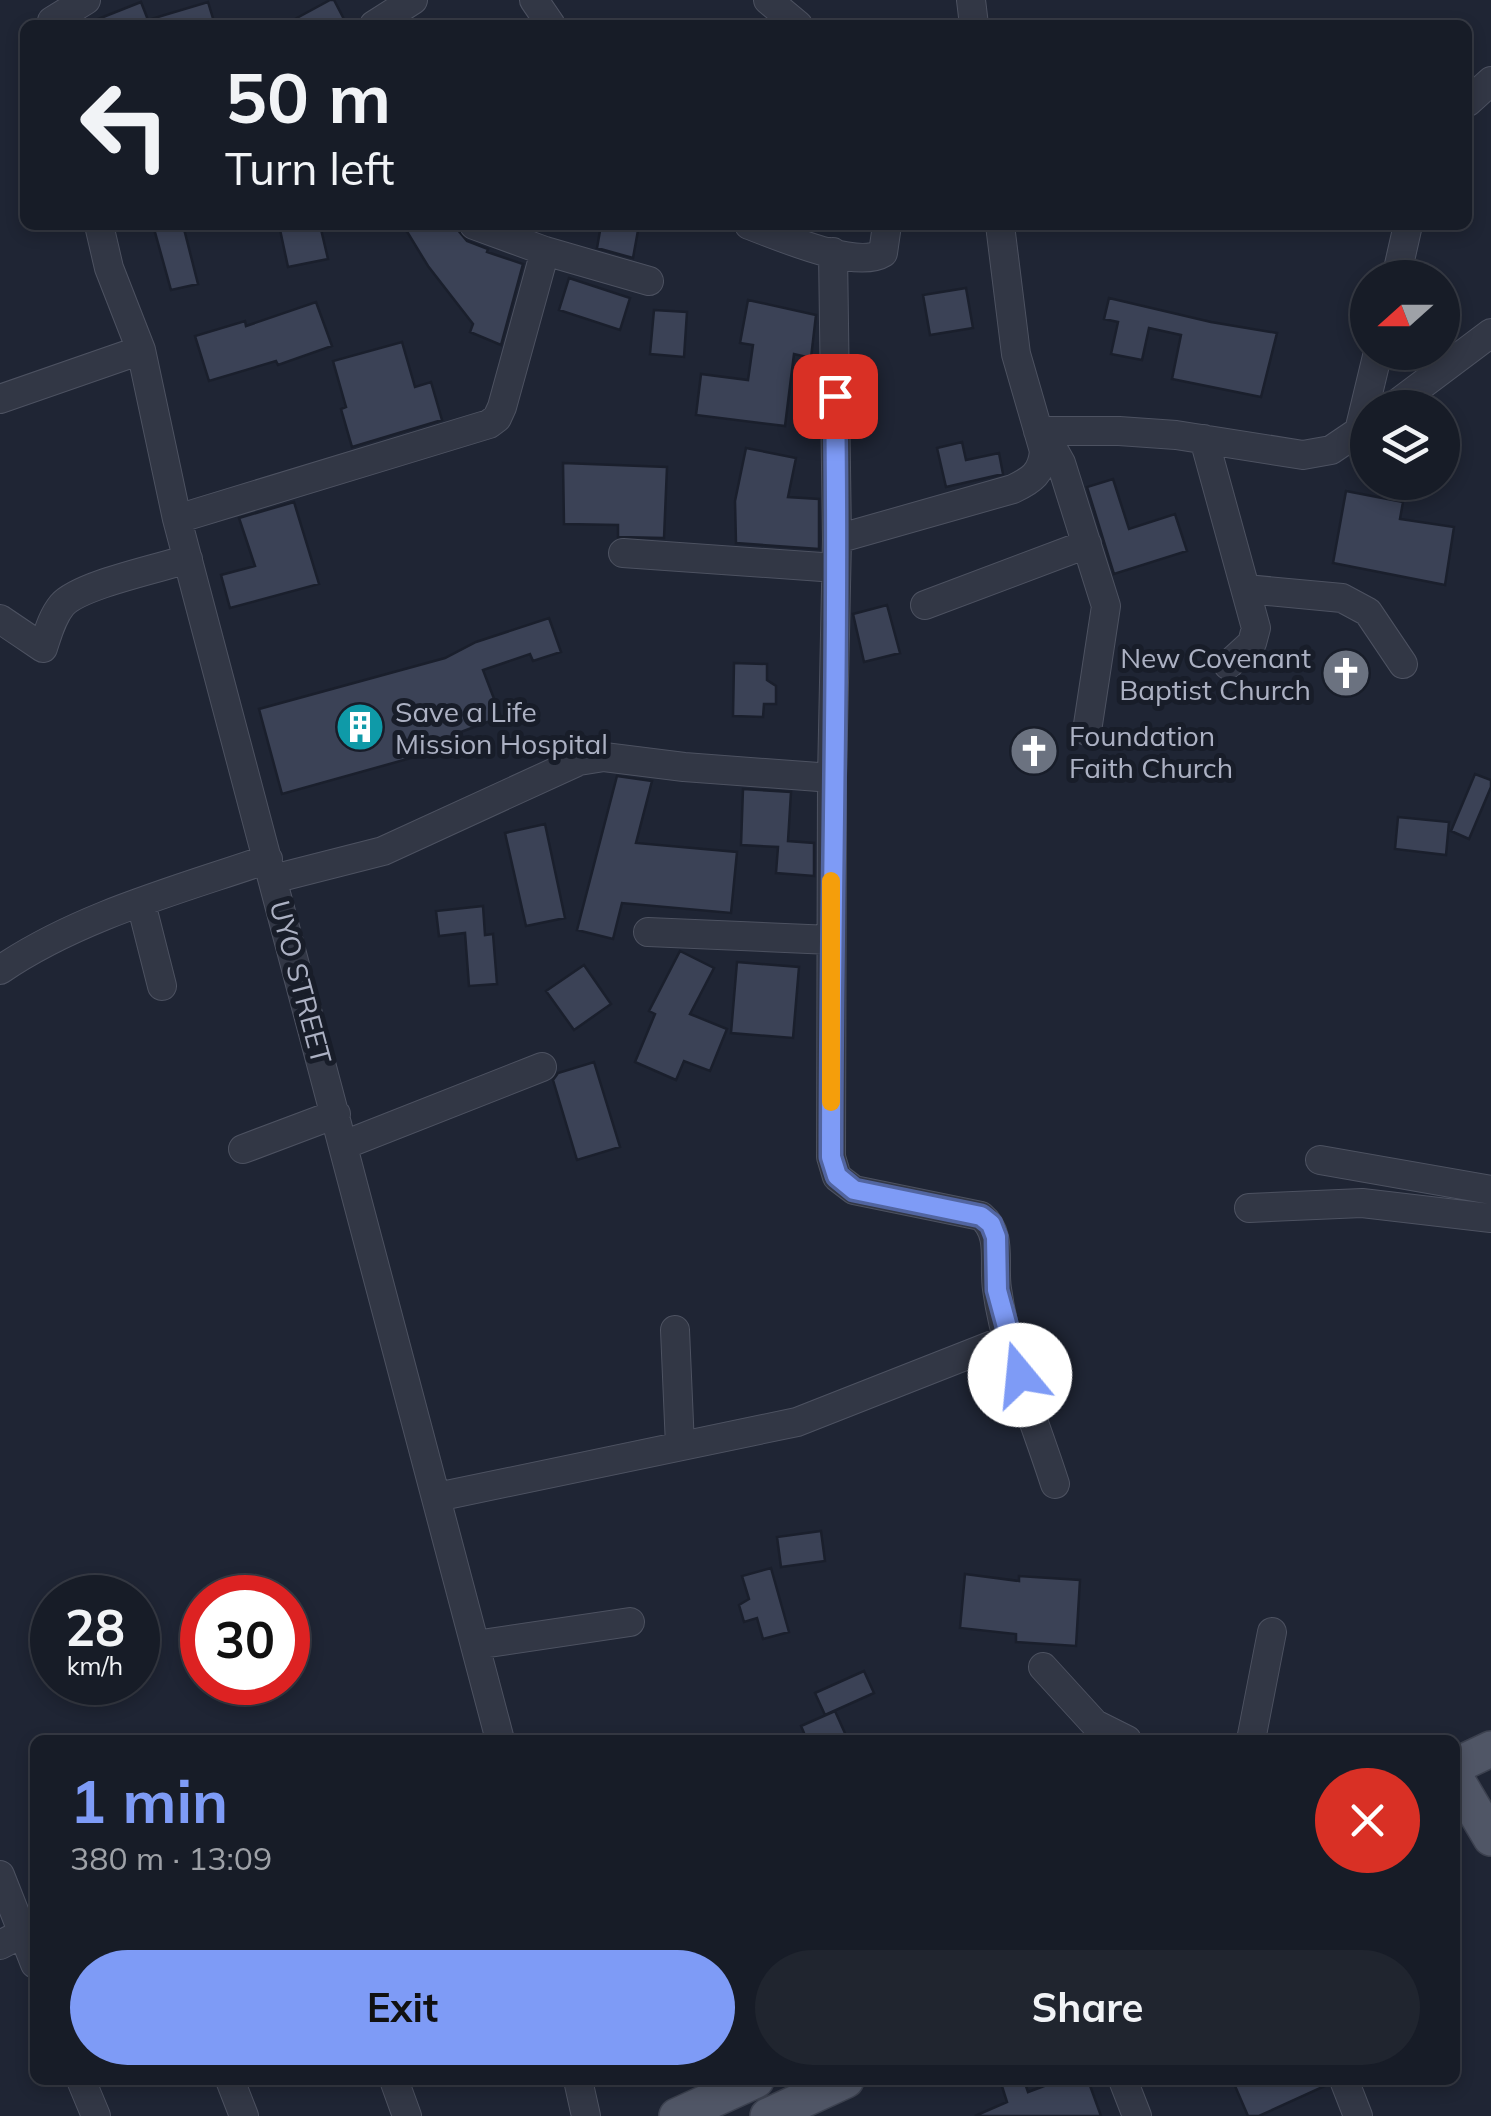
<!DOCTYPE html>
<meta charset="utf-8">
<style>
body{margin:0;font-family:Mulish,sans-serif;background:#20252f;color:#f1f3f6;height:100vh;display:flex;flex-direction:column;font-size:38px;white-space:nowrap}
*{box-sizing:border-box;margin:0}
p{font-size:32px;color:#9ea1a7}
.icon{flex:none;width:55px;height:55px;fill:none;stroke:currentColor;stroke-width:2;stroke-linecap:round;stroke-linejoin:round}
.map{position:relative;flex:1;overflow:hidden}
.sheet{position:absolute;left:30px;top:1735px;width:1430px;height:350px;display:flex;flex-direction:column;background:#171c27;border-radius:15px;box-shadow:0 5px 15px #0003,0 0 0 2px #363a44}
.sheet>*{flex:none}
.top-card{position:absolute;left:20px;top:20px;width:1452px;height:210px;border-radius:15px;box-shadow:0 5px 15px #0003,0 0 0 2px #363a44;background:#171c27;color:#f1f3f6;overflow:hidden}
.needle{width:65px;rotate:249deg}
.fabs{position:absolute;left:1350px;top:260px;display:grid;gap:20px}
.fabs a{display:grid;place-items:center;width:110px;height:110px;border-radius:50%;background:#171c27;box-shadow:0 5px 15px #0003,0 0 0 2px #363a44;font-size:50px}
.speed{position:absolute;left:30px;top:1575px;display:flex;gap:20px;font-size:50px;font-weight:700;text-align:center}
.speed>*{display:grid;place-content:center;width:130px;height:130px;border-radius:50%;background:#171c27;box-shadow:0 5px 15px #0003,0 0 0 2px #363a44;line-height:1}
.speed small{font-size:25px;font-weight:400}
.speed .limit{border:15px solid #d22;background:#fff;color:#111}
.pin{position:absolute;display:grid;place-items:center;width:85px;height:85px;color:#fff;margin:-42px;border-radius:20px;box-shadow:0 5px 15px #0006}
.me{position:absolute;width:110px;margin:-55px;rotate:343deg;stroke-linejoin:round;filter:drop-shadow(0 0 8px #0008)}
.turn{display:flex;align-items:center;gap:35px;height:210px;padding:0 40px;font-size:45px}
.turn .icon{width:130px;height:130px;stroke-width:2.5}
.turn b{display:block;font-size:70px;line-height:85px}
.round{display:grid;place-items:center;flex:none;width:105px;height:105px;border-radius:52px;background:#20252f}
.summary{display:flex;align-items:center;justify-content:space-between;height:170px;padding:0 40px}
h1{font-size:60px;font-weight:700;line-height:75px;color:#7e9bf6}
.button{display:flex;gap:20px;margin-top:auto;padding:20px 40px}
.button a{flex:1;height:115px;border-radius:60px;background:#7e9bf6;color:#111;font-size:40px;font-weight:700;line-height:115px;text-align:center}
.button a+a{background:#20252f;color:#f1f3f6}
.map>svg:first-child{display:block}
.building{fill:#3b4256;stroke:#1a1f2c;stroke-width:2.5}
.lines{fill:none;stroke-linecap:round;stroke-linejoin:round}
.minor-casing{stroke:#4d5261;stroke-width:30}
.major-casing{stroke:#3c414f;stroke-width:38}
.minor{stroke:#323745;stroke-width:28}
.major{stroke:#505666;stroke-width:35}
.route-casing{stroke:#5265a0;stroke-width:25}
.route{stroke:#7e9bf6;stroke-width:18}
.slow{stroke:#f59e0b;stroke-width:18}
.labels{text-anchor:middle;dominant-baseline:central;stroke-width:10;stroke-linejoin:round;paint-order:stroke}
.poi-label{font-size:28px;fill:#acb1c3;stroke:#181d29;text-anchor:start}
.street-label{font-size:28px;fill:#acb1c3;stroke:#181d29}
</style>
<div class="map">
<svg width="1491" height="2116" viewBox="0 0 1491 2116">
<rect width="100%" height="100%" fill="#1f2534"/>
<path class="building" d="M 330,0 L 334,0 L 347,25 L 284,25 Z
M 141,2 L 148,20 L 208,2 L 215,25 L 83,25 Z
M 153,225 L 183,225 L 198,284 L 171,290 Z
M 279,225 L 320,225 L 328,259 L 288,267 Z
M 403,225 L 447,225 L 457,229 L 467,241 L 488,249 L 487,252 L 523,264 L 501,345 L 470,332 L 473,324 L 428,266 Z
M 601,225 L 639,225 L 633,258 L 597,248 Z
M 569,278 L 630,298 L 620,330 L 559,310 Z
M 966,288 L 973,328 L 930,335 L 923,295 Z
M 1109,298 L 1211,322 L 1277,333 L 1261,397 L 1172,379 L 1181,335 L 1149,328 L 1142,360 L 1111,354 L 1118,322 L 1104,319 Z
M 748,300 L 816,315 L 811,358 L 794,354 L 785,426 L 696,415 L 701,374 L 748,380 L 753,345 L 740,343 Z
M 316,302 L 332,346 L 278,365 L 276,361 L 209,381 L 195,336 L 245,321 L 246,326 Z
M 654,310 L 687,312 L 684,357 L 650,354 Z
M 402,342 L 415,387 L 431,382 L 442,420 L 352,447 L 341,409 L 346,407 L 333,361 Z
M 962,442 L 966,460 L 999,453 L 1003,474 L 946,487 L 937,448 Z
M 746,448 L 796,458 L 788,497 L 819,499 L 819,549 L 736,543 L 735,501 Z
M 563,463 L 667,467 L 664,538 L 618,537 L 618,525 L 564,524 Z
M 1113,479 L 1129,529 L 1175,514 L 1187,551 L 1114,574 L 1087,487 Z
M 1346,491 L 1403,502 L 1400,519 L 1454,527 L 1445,585 L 1333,563 Z
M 294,502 L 319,584 L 230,608 L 221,575 L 255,566 L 239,518 Z
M 887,605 L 900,653 L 864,662 L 853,614 Z
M 549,618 L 561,652 L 533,661 L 530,654 L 483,670 L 501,717 L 458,733 L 461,744 L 282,794 L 259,709 L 445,658 L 476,642 Z
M 734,663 L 767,664 L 767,680 L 776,686 L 776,704 L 764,704 L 763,717 L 733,716 Z
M 1475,774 L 1491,780 L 1491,787 L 1469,839 L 1451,831 Z
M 617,776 L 652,781 L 636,843 L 737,852 L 731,913 L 622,903 L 613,939 L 577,930 Z
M 743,789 L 791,792 L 788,841 L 814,843 L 814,876 L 776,873 L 778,847 L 741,845 Z
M 1398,817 L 1449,822 L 1446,855 L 1395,849 Z
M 545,824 L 565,918 L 526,926 L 505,833 Z
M 483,906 L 485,935 L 493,934 L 497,984 L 469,986 L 465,933 L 439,936 L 436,911 Z
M 680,951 L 714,968 L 690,1014 L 727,1029 L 710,1071 L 684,1061 L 676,1080 L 635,1062 L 655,1014 L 649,1011 Z
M 737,962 L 799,967 L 793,1038 L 731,1033 Z
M 584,965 L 611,1004 L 574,1030 L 546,991 Z
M 594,1062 L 620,1147 L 577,1160 L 553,1080 L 558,1073 Z
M 821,1531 L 825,1561 L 781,1567 L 777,1537 Z
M 771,1568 L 789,1632 L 763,1639 L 757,1618 L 744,1622 L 739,1605 L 749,1599 L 742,1576 Z
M 965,1574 L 1019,1581 L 1019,1576 L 1080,1580 L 1076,1646 L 1016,1642 L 1016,1634 L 960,1628 Z
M 864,1671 L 874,1693 L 825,1715 L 815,1693 Z
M 835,1711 L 848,1740 L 807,1740 L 801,1726 Z
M 1000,2080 L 1024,2080 L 1028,2092 L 1060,2080 L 1088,2080 L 1101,2116 L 975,2116 L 1007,2102 Z
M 1249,2080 L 1327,2080 L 1327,2085 L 1259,2116 L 1248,2116 L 1235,2086 Z"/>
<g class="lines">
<g class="minor-casing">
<path id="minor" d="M 534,0 L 551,25
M 768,0 L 798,25
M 971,0 L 974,25
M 52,21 L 86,0
M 374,25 L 413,0
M 1468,102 L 1491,81
M 99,225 L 109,268 L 141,350 L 177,519 L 500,1740
M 474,225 L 545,251 L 649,281
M 749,225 C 779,236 856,270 883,253 L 887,225
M 833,252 L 837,539 L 832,778 L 831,1157 L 837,1177 L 854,1190 L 981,1216 C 1003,1234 993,1263 997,1289 C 1006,1355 1035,1421 1055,1484
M 1396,278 L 1408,225
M 0,399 L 141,350
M 1391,408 L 1491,333
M 1038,431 L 1119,431 L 1176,435 L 1303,455 L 1331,450 L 1368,425
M 1359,431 L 1378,352
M 1204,439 L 1256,628 L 1252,643 L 1228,665
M 1044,451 L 1056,454 L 1061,463 L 1106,606 L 1087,731
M 177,519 L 489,424 L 497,418 L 502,407 L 545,251
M 837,539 L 1013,489 C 1032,480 1042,473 1044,451 L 1016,354 L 1000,225
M 623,553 L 836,568
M 1246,589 L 1342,598 L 1368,612 L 1403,664
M 925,605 L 1087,544
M 0,619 L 43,648 C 48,633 52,617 62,605 C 79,585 160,568 188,559
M 273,879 L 383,851 L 579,761 L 604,757 L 684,767 L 832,778
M 141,903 L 162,986
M 648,932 L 831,940
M 0,970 C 79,916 178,890 268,859
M 344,1145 L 542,1067
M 243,1149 L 336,1114
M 1320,1160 L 1491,1190
M 1249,1208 L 1362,1203 L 1491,1218
M 675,1330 L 680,1446
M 437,1497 L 797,1422 L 1008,1339
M 475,1645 L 630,1622
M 1043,1667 L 1095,1724 L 1127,1740
M 1251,1740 L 1272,1632
M 0,1875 L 35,1964
M 0,1945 L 23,1933
M 81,2080 L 96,2116
M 230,2080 L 244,2116
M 394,2080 L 407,2116
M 578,2080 L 586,2116
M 1123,2080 L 1137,2116
M 1344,2080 L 1358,2116"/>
</g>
<g class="major-casing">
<path id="major" d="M 1455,1766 L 1491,1749
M 1455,1777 L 1491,1838
M 677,2116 L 756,2080
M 768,2116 L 846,2080"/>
</g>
<use href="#minor" class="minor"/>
<use href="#major" class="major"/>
</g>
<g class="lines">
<g class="route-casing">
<path id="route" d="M 835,396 C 839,649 831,903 831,1157 L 837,1176 L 854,1190 L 981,1216 L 991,1224 L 996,1237 L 997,1290 L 1020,1375"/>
</g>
<use href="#route" class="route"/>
<path class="slow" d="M 831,1102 L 831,881"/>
</g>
<defs>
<g id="church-disc" transform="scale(2.5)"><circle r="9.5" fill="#6b7280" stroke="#181d29"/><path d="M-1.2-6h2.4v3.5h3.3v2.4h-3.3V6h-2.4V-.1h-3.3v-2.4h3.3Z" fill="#fff"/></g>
<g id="building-disc" transform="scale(2.5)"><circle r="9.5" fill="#0f9aa8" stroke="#181d29"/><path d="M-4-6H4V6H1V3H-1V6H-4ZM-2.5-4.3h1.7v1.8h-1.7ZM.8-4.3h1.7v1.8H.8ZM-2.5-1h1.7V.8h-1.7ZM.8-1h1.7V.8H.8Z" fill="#fff"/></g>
</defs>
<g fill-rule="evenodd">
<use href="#church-disc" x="1346" y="673"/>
<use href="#building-disc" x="360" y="727"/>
<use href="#church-disc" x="1034" y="751"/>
</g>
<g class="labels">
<g class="poi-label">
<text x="1311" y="657" text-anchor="end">New Covenant<tspan x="1311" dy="32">Baptist Church</tspan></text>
<text x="395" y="711">Save a Life<tspan x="395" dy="32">Mission Hospital</tspan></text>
<text x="1069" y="735">Foundation<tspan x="1069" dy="32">Faith Church</tspan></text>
</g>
<g class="street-label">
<text transform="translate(301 982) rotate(75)">UYO STREET</text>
</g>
</g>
</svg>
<div class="fabs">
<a><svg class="needle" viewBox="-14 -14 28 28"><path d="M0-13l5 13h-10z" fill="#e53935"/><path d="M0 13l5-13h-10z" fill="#9ea1a7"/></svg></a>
<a><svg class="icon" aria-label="layers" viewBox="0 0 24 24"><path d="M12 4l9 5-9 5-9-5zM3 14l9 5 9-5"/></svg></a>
</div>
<div class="speed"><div>28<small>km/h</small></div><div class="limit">30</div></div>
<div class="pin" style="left:835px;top:396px;background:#d93025"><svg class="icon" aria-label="arrive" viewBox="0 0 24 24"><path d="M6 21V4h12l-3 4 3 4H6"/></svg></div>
<svg class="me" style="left:1020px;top:1375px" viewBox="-20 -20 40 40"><circle r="19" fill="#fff"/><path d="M0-13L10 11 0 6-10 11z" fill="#7e9bf6"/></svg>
<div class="top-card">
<div class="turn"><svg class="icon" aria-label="left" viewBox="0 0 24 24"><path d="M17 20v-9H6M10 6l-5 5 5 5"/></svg><div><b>50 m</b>Turn left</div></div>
</div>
<section class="sheet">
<div class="summary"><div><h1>1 min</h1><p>380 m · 13:09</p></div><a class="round" style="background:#d93025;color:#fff"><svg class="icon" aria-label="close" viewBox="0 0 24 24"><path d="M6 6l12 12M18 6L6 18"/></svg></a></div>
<div class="button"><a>Exit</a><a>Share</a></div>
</section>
</div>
